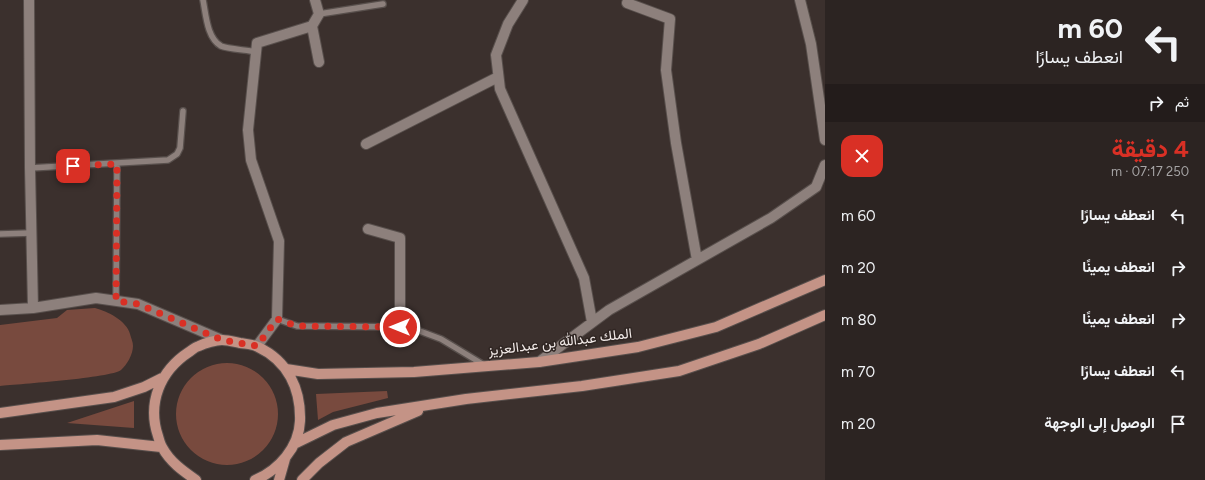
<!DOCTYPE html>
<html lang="ar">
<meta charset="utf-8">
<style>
body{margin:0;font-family:Figtree,Vazirmatn,sans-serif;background:#38302f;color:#f1f3f6;direction:rtl;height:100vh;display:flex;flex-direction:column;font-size:15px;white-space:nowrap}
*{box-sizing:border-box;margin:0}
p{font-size:13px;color:#a6a4a5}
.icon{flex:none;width:22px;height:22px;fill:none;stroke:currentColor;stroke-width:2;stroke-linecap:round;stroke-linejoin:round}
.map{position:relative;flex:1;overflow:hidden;direction:ltr}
.details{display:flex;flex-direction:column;background:#2c2422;width:380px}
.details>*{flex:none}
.banner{background:#2c2422;color:#f1f3f6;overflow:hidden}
.pin{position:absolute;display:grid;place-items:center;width:34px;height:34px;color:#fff;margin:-17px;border-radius:8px;box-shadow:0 2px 6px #0006}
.me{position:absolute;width:44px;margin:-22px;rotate:270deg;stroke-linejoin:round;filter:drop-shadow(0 0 3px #0008)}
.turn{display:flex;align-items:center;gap:14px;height:84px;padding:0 16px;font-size:18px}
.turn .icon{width:52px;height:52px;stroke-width:2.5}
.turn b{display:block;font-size:28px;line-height:34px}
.then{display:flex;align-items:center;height:38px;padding:0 16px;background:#0003;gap:8px;font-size:15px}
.round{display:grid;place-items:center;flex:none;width:42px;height:42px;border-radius:12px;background:#38302f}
.head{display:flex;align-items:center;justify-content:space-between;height:68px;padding:0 16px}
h1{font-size:24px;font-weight:700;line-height:30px;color:#d93025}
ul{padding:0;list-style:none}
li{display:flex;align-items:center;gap:12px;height:52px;padding:0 16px}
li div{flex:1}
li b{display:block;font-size:15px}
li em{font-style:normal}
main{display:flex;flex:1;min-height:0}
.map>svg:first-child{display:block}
.green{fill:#784a3e}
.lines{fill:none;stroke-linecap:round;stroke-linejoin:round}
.service-casing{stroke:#584f4c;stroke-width:8}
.minor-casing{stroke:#584f4c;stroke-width:12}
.primary-casing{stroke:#584f4c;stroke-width:12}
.service{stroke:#8d807c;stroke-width:5.5}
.minor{stroke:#8d807c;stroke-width:10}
.primary{stroke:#c49386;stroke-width:10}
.route{stroke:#d93025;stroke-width:7;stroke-dasharray:0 12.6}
.labels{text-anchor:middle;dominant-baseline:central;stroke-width:3;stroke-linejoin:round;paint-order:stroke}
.street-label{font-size:14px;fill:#f2eae8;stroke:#302623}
</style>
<main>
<section class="details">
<div class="banner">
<div class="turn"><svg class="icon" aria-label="left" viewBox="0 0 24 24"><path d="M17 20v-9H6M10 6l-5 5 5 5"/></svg><div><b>60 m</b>انعطف يسارًا</div></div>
<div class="then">ثم<svg class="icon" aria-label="right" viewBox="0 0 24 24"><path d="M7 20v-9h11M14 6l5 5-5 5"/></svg></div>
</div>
<div class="head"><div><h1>4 دقيقة</h1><p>250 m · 07:17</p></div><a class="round" style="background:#d93025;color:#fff"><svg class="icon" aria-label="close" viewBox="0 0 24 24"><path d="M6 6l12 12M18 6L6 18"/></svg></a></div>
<ul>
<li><svg class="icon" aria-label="left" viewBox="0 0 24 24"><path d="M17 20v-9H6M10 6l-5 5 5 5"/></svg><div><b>انعطف يسارًا</b></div><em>60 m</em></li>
<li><svg class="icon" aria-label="right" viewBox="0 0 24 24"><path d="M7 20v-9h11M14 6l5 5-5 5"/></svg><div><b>انعطف يمينًا</b></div><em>20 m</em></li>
<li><svg class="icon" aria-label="right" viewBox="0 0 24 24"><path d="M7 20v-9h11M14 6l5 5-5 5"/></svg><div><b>انعطف يمينًا</b></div><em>80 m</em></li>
<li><svg class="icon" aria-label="left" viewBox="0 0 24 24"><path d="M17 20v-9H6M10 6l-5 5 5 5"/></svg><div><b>انعطف يسارًا</b></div><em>70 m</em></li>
<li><svg class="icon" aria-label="arrive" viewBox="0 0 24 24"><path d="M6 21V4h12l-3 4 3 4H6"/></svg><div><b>الوصول إلى الوجهة</b></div><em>20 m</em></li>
</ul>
</section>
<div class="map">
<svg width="825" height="480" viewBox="0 0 825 480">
<rect width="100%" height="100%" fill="#3b302d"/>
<path class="green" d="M 95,308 C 107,311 127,321 130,334 C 131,338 133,342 133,346 C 133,354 127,365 121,370 C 111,378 19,384 0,386 L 0,325 L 57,318 L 67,310 Z
M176 414a51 51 0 1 1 102 0a51 51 0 1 1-102 0Z
M 387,391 L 388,398 L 333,412 L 318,420 L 316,394 Z
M 134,401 L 134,428 L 67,423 Z"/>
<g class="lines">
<g class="service-casing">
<path id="service" d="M 203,0 C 206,15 207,38 221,46 C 227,49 248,50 256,52
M 319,14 L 383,4
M 30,168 L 168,160 L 177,154 L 180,148 L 183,111
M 0,234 L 31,233
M 116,301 L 117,164
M 277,319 L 297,326 L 409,327 L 441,339 L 484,365"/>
</g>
<g class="minor-casing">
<path id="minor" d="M 29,0 L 30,168 L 33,308
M 315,0 L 319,14 L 312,26 L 319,62
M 523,0 L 508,24 L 496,55 L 500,89 L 584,278 L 592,322
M 800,0 L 811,44 L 825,140
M 627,3 L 670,19 L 666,70 L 676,143 L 697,260
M 366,144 L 498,77
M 368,229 L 400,238 L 400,327
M 0,310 L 33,308 L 96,298 L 138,304 L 222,340
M 257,346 L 277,319 L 279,241 L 251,160 L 248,130 L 257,43 L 312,26
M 539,362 L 609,310 L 771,218 L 816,187 L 825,165"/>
</g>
<g class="primary-casing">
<path id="primary" d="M 286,369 L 318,374 L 414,372 L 539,362 L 638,347 L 716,327 L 825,280
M 0,413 L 114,397 L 144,387 L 162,378
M 294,444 L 333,425 L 377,413 L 466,399 L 582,386 L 679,371 L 759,344 L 825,315
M 0,445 L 97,440 L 161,447
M 196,480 C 183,471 170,462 162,447 C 160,444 159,439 158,436 C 147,403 160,371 189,352 C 192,350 195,347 199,346 C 205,343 216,340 222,340 C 228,340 235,342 240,343 C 246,344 253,344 258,347 C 288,361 301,389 300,421 C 299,447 279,470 255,480
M 279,480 L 285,459
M 302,480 L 319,463 L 346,442 L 418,411"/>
</g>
<use href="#service" class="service"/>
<use href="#minor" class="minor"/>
<use href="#primary" class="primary"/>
</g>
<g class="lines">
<path class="route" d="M 73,166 L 117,164 L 116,301 L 138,304 L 222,340 L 257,346 L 277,319 L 297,326 L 400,327"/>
</g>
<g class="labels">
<g class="street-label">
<text transform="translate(560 342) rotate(-7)">الملك عبدالله بن عبدالعزيز</text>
</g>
</g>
</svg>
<div class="pin" style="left:73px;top:166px;background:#d93025"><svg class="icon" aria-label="arrive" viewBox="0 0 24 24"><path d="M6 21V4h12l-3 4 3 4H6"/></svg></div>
<svg class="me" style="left:400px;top:327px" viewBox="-20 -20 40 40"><circle r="17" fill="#d93025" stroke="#fff" stroke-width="3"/><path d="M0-11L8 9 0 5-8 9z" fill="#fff"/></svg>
</div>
</main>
